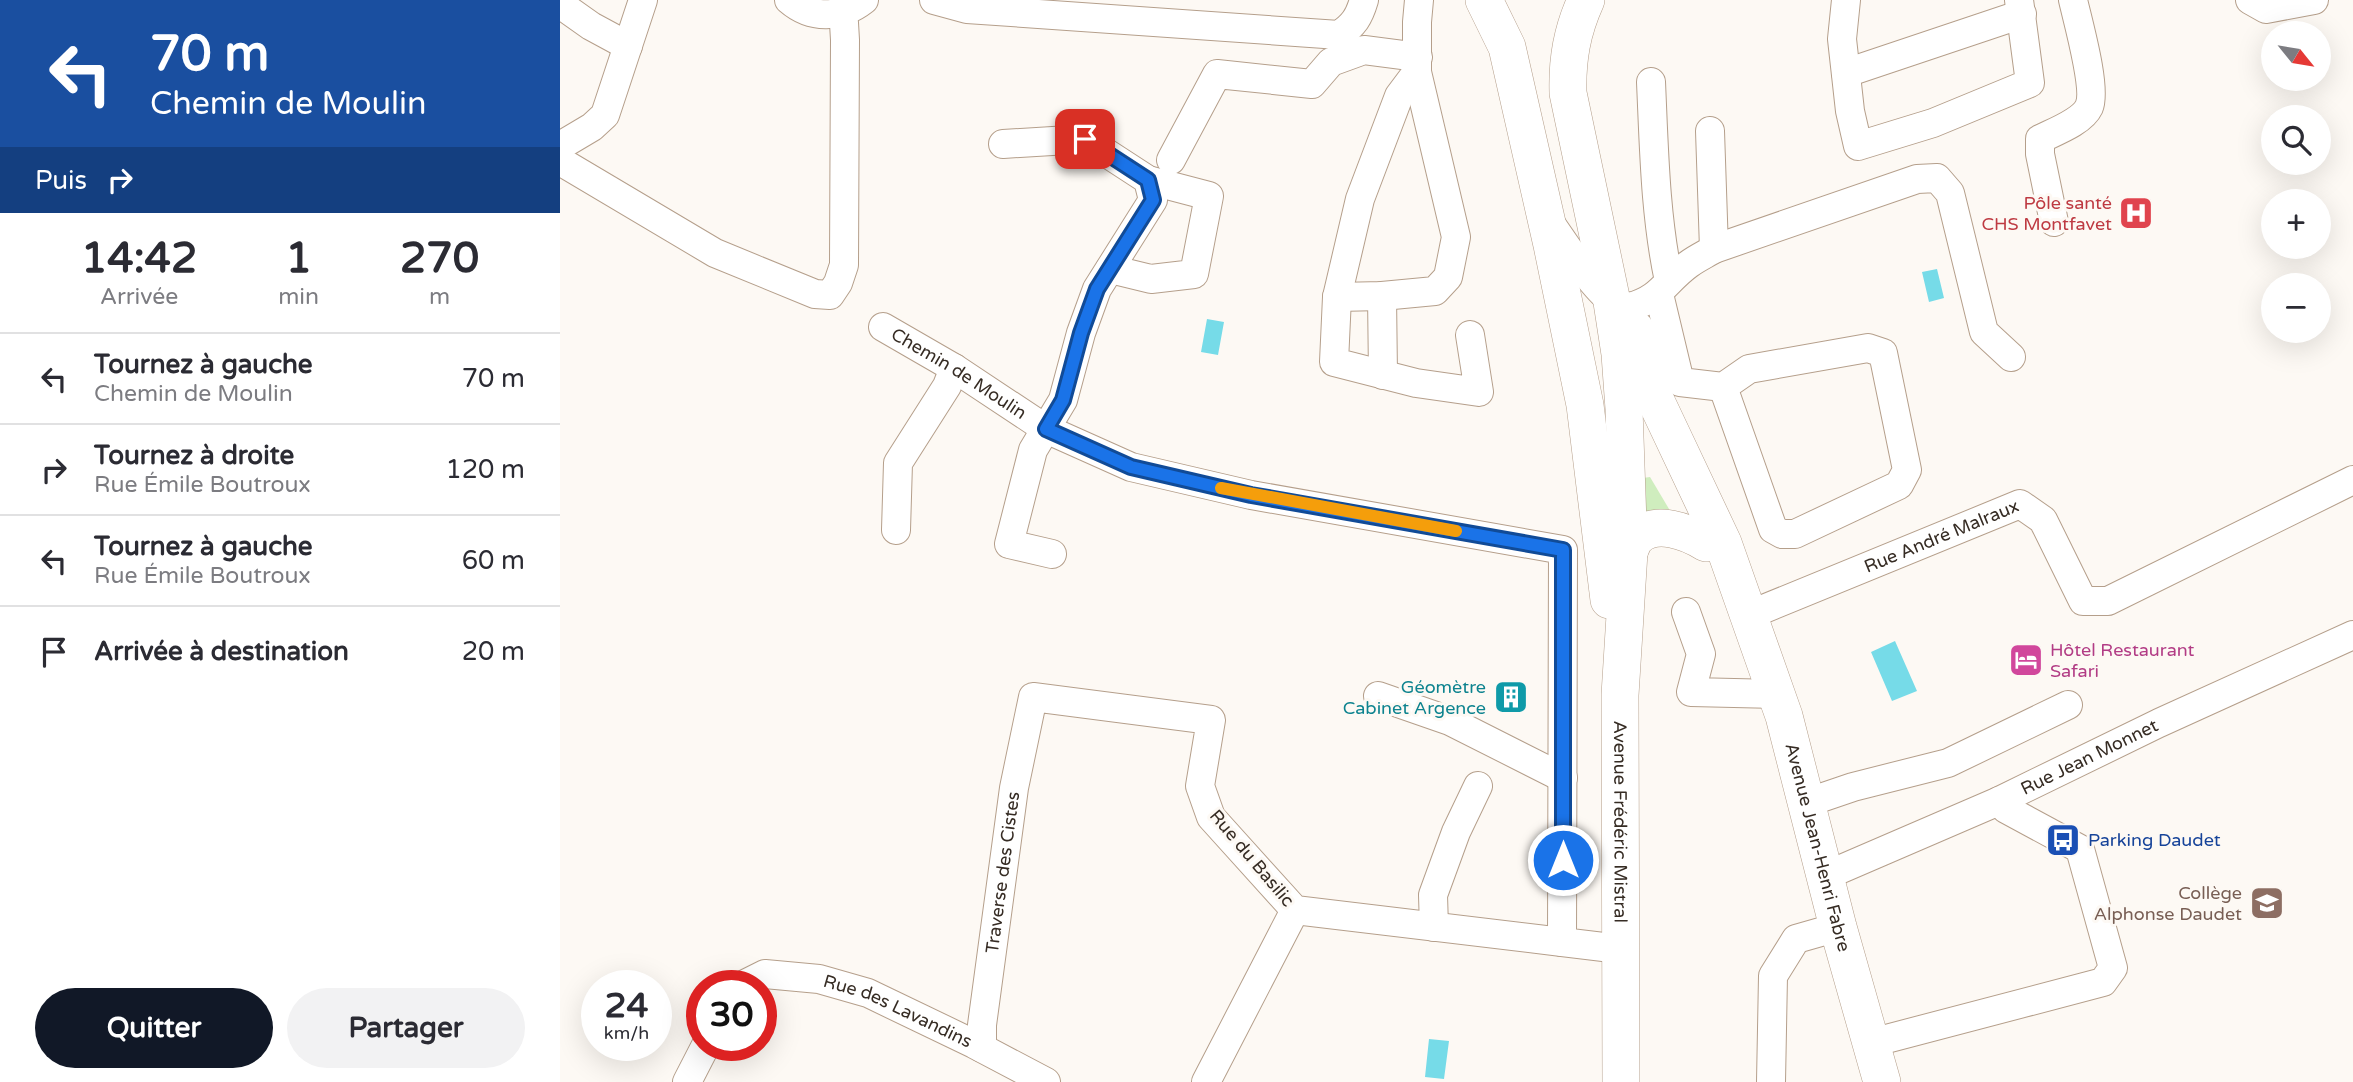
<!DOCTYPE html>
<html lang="fr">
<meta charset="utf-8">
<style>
body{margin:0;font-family:"Varela Round",sans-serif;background:#f2f2f3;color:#2b2b33;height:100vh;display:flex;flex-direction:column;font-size:26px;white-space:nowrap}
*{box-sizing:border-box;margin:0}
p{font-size:23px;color:#7c7c81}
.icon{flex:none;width:38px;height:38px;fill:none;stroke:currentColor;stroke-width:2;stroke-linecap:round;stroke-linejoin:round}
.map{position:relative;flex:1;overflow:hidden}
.sheet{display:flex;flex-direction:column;background:#fff;width:560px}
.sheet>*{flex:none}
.top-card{background:#1a4fa0;color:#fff;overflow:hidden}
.needle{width:46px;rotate:120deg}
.fabs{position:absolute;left:1701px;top:21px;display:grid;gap:14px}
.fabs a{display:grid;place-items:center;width:70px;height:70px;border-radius:50%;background:#fff;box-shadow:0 7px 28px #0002;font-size:35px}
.speed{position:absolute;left:21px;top:970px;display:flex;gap:14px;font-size:35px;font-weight:700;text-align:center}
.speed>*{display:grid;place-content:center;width:91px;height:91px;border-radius:50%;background:#fff;box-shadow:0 7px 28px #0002;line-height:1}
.speed small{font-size:18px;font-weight:400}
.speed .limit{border:10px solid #d22;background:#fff;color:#111}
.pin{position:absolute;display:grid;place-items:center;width:60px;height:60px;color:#fff;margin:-30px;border-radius:14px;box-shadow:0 4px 10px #0006}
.me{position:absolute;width:77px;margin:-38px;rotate:0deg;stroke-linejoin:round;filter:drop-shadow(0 0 5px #0008)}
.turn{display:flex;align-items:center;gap:24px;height:147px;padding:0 35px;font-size:32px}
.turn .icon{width:91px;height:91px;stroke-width:2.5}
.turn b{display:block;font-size:49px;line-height:60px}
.then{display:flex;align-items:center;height:66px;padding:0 35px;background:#0003;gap:14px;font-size:26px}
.eta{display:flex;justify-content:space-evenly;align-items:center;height:119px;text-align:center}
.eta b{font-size:42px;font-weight:700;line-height:49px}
.primary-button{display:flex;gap:14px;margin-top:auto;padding:14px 35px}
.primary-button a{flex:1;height:80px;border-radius:42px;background:#111827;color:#fff;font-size:28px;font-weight:700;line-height:80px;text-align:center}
.primary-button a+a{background:#f2f2f3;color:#2b2b33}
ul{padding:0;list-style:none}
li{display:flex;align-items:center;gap:21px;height:91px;padding:0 35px;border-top:2px solid #e1e1e2}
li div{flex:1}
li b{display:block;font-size:26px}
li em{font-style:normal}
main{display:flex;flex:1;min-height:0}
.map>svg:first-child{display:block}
.green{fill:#cfedbe}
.water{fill:#76dbe8}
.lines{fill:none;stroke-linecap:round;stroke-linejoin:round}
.minor-casing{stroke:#b59f8b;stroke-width:30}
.major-casing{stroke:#b59f8b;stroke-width:38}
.minor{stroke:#fff;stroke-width:28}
.major{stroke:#fff;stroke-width:37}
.route-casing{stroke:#114b97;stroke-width:18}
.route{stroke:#1a73e8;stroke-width:12}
.slow{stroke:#f59e0b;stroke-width:12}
.labels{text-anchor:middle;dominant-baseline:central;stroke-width:6;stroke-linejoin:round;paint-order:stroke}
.health-label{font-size:18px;fill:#be3a42;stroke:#fdf9f4;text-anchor:end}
.street-label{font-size:18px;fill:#362c24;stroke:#fdf9f4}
.hotel-label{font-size:18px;fill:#b23c85;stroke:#fdf9f4;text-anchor:start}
.culture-label{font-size:18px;fill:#0d838f;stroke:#fdf9f4;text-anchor:end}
.transit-label{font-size:18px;fill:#164399;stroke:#fdf9f4;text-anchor:start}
.education-label{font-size:18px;fill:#785e54;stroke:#fdf9f4;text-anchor:end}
</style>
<main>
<section class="sheet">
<div class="top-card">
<div class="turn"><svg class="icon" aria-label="left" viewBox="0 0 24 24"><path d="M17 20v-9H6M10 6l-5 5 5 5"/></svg><div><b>70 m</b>Chemin de Moulin</div></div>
<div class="then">Puis<svg class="icon" aria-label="right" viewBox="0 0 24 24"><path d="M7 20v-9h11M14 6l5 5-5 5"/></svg></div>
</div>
<div class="eta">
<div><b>14:42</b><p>Arrivée</p></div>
<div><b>1</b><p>min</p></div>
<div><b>270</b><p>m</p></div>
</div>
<ul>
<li><svg class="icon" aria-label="left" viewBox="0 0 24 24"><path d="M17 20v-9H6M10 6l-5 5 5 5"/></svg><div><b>Tournez à gauche</b><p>Chemin de Moulin</p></div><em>70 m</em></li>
<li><svg class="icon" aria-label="right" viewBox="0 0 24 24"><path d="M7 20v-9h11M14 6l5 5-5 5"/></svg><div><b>Tournez à droite</b><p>Rue Émile Boutroux</p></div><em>120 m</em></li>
<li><svg class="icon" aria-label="left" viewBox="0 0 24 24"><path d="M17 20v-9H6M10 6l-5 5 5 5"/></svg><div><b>Tournez à gauche</b><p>Rue Émile Boutroux</p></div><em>60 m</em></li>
<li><svg class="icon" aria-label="arrive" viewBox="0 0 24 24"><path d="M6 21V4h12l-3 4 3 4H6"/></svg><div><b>Arrivée à destination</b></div><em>20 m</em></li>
</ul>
<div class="primary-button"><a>Quitter</a><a>Partager</a></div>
</section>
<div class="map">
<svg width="1793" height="1082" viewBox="0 0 1793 1082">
<rect width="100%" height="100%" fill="#fdf9f4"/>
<path class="green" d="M 1090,477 L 1109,509 L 1107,513 L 1085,518 L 1083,478 Z"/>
<path class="water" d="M 1377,269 L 1384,298 L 1369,302 L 1362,272 Z
M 647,319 L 664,322 L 658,355 L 641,352 Z
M 1335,641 L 1357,691 L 1332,701 L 1311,652 Z
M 869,1039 L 889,1041 L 884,1079 L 865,1077 Z"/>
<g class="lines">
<g class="minor-casing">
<g id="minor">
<path d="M 229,0 C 252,20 281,18 304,0"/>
<path d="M 374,0 L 407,9 L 779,35 C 794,25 799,17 804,0"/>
<path d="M 1286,0 L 1282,39 L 1290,111 L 1298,146 L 1373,123 L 1470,83 L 1459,0"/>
<path d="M 1690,0 L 1706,9 L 1754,0"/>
<path d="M 0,4 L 31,26 L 68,46"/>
<path d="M 857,72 L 839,96 L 800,199 L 777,297 L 774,362 L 856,383 L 919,392 L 910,335"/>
<path d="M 1286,73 L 1462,14"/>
<path d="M 1091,82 C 1094,148 1095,216 1109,281"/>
<path d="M 1150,131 L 1154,249"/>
<path d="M 443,144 L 525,139 L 588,180 L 593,200 L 537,289 L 521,333 L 503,400 L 473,450 L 449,544 L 492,554"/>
<path d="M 0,146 L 32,127 L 45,115 L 83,0"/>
<path d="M 611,160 L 657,74 L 752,84 L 771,62 L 804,50 L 858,57"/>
<path d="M 0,161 L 155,253 L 255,294 L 270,295 L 278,283 L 284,265 L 285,40 L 284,23 L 281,13"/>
<path d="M 1494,222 L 1480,154 L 1480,139 C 1494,132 1522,122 1529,107 C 1537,89 1518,22 1513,0"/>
<path d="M 991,224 C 1004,242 1036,293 1054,302 C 1058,305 1065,306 1070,307 C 1102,298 1104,282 1129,264 C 1137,258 1146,254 1154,249 L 1357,179 L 1377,178 L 1390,193 L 1424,332 L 1451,357"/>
<path d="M 550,269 L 591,279 L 634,274 L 649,196 L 588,180"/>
<path d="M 1099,294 L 1120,382 L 1163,387 L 1189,369 L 1308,348 L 1323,353 L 1347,470 L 1339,485 L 1235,534 L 1222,534 L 1213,529 L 1163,387"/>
<path d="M 822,296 L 823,375"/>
<path d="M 777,297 L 822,296 L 875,291 L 888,277 L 896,237 L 857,72 L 857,22 L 859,0"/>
<path id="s1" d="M 323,327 L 394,368 L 486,429 L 571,467 L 691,495 L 1003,550 L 1002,942 L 1060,949"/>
<path d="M 336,530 L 338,463 L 387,386 L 394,368"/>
<path d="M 1126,612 L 1141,654 L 1131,692 L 1217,694"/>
<path id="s2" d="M 1189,615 L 1460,504 L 1483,520 L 1523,601 L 1548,601 L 1793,480"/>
<path d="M 818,696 L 890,721 L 1003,778"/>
<path d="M 1246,803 L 1293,787 L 1388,763 L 1508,705"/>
<path id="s3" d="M 1265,876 L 1439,801 L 1599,723 L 1793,635"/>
<path d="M 874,927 L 873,895 L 896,832 L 918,786"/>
<path id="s4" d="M 183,985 L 205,974 L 259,979 L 308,993 L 414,1044 L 486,1082"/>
<path d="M 1311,1043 L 1543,982 L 1553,968 L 1520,849 L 1446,809 L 1439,801"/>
<path id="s5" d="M 422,1048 L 422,1025 L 454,788 L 473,697 L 651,720 L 640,786 L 651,817 L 735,910 L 1002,942"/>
<path d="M 127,1082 L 146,1045"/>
<path d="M 646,1082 L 735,910"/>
<path d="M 1211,1082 L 1213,976 L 1236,939 L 1278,927"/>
</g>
</g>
<g class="major-casing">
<g id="major">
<path d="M 924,0 L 947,47 L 992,245 L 1025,405 L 1049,600"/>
<path id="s6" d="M 1026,0 C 1012,31 1007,59 1008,93 L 1052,302 L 1060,354 L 1064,409 L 1069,552 L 1060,695 L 1061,1082"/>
<path id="s7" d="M 1075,329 L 1094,397 L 1163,543 L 1224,716 L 1278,927 L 1322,1082"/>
<path d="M 1069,552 C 1071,547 1074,540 1077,537 C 1096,519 1128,532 1146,543"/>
</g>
</g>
<use href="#minor" class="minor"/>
<use href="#major" class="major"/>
</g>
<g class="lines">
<g class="route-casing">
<path id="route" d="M 525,139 L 588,180 L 593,200 L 537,289 L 521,333 L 503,400 L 486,429 L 571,467 L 691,495 L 1003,550 L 1003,860"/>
</g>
<use href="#route" class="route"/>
<path class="slow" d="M 661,488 L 896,531"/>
</g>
<defs>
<g id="hospital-square" transform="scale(1.75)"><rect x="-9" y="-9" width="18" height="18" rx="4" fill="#e0444e" stroke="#fdf9f4"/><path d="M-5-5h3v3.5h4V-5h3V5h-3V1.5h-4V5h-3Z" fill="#fff"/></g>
<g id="hotel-square" transform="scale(1.75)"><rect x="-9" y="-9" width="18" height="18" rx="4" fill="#d1479c" stroke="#fdf9f4"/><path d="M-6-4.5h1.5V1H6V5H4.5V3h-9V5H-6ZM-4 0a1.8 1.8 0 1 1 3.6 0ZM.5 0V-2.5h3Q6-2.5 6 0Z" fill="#fff"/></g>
<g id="building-square" transform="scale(1.75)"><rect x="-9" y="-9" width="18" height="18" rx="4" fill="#0f9aa8" stroke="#fdf9f4"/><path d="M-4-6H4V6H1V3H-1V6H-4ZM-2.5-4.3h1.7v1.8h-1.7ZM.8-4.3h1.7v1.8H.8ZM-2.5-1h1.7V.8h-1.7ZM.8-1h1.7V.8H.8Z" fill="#fff"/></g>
<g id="bus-square" transform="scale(1.75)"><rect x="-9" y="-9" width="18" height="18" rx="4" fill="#1a4fb4" stroke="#fdf9f4"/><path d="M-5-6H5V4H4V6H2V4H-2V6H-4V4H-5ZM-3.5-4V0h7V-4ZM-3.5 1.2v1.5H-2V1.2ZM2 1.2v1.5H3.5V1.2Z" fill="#fff"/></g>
<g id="school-square" transform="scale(1.75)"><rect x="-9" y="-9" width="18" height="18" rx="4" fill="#8d6e63" stroke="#fdf9f4"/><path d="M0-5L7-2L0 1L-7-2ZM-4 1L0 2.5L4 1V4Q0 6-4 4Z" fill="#fff"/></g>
</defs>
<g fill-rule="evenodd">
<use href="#hospital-square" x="1576" y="213"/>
<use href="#hotel-square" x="1466" y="660"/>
<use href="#building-square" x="951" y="697"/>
<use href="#bus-square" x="1503" y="840"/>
<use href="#school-square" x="1707" y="903"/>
</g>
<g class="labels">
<g class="health-label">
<text x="1552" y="203">Pôle santé<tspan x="1552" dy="21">CHS Montfavet</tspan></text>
</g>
<g class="street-label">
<text stroke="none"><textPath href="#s1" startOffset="89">Chemin de Moulin</textPath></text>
<text stroke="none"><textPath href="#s2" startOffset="208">Rue André Malraux</textPath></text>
<text stroke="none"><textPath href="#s3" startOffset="290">Rue Jean Monnet</textPath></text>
<text stroke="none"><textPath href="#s6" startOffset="830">Avenue Frédéric Mistral</textPath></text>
<text stroke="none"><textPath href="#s7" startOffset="551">Avenue Jean-Henri Fabre</textPath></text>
<text transform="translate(692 858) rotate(50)">Rue du Basilic</text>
<text stroke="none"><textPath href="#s5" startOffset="177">Traverse des Cistes</textPath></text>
<text stroke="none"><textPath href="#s4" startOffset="164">Rue des Lavandins</textPath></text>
</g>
<g class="hotel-label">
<text x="1490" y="650">Hôtel Restaurant<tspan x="1490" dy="21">Safari</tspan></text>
</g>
<g class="culture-label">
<text x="926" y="687">Géomètre<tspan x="926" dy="21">Cabinet Argence</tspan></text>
</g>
<g class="transit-label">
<text x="1528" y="840">Parking Daudet</text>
</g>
<g class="education-label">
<text x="1682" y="893">Collège<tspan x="1682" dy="21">Alphonse Daudet</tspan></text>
</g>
</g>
</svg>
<div class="fabs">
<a><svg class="needle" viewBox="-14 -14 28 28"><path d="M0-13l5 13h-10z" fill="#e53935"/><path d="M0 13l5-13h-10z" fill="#7c7c81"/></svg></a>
<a><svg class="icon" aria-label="search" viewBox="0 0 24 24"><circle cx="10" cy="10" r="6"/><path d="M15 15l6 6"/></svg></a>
<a>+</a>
<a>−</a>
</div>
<div class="speed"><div>24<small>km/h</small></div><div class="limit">30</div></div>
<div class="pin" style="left:525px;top:139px;background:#d93025"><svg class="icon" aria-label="arrive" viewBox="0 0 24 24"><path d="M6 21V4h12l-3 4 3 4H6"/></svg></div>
<svg class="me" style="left:1003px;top:860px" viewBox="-20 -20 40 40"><circle r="17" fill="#1a73e8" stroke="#fff" stroke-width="3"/><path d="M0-11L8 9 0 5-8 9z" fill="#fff"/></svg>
</div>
</main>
